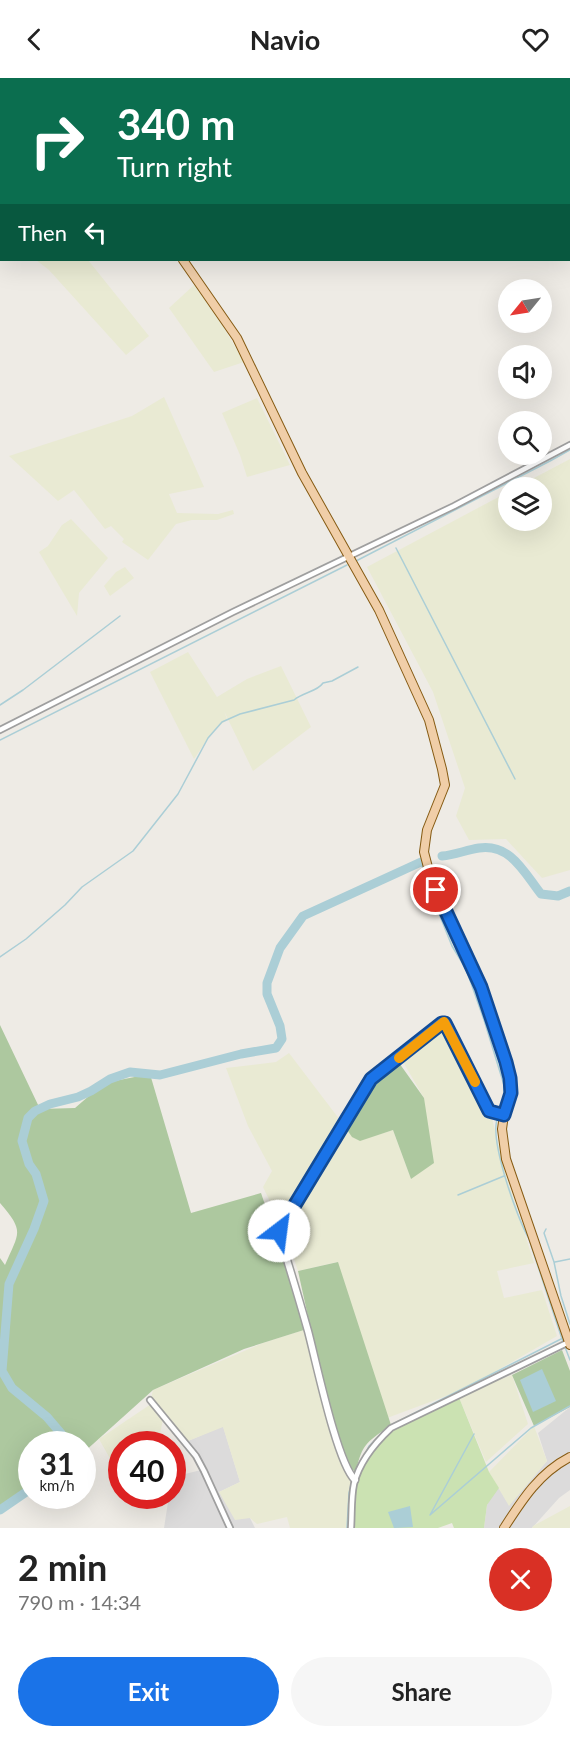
<!DOCTYPE html>
<meta charset="utf-8">
<style>
body{margin:0;font-family:Lato,sans-serif;background:#f6f6f6;color:#222;height:100vh;display:flex;flex-direction:column;font-size:22px;white-space:nowrap}
*{box-sizing:border-box;margin:0}
p{font-size:20px;color:#767676}
.icon{flex:none;width:33px;height:33px;fill:none;stroke:currentColor;stroke-width:2;stroke-linecap:round;stroke-linejoin:round}
.map{position:relative;height:1450px;overflow:hidden}
.panel{display:flex;flex-direction:column;background:#fff;flex:1}
.panel>*{flex:none}
.guide{position:absolute;left:0px;top:0px;width:570px;height:183px;box-shadow:0 6px 24px #0002;background:#0b6e4f;color:#fff;overflow:hidden}
.needle{width:39px;rotate:240deg}
.tools{position:absolute;left:498px;top:201px;display:grid;gap:12px}
.tools a{display:grid;place-items:center;width:54px;height:54px;border-radius:50%;background:#fff;box-shadow:0 6px 24px #0002;font-size:30px}
.speed{position:absolute;left:18px;top:1353px;display:flex;gap:12px;font-size:30px;font-weight:700;text-align:center}
.speed>*{display:grid;place-content:center;width:78px;height:78px;border-radius:50%;background:#fff;box-shadow:0 6px 24px #0002;line-height:1}
.speed small{font-size:15px;font-weight:400}
.speed .limit{border:9px solid #d22;background:#fff;color:#111}
.pin{position:absolute;display:grid;place-items:center;width:51px;height:51px;color:#fff;margin:-26px;border:3px solid #fff;border-radius:50%;box-shadow:0 2px 6px #0007}
.me{position:absolute;width:66px;margin:-33px;rotate:30deg;stroke-linejoin:round;filter:drop-shadow(0 0 4px #0008)}
.turn{display:flex;align-items:center;gap:21px;height:126px;padding:0 18px;font-size:27px}
.turn .icon{width:78px;height:78px;stroke-width:2.5}
.turn b{display:block;font-size:42px;line-height:51px}
.then{display:flex;align-items:center;height:57px;padding:0 18px;background:#0003;gap:12px;font-size:22px}
.round{display:grid;place-items:center;flex:none;width:63px;height:63px;border-radius:32px;background:#f6f6f6}
.head{display:flex;align-items:center;justify-content:space-between;height:102px;padding:0 18px}
h1{font-size:36px;font-weight:700;line-height:45px}
.cta{display:flex;gap:12px;margin-top:auto;padding:12px 18px}
.cta a{flex:1;height:69px;border-radius:36px;background:#1a73e8;color:#fff;font-size:24px;font-weight:700;line-height:69px;text-align:center}
.cta a+a{background:#f6f6f6;color:#222}
header{display:flex;justify-content:space-between;align-items:center;height:78px;padding:0 18px;background:#fff;font-size:27px;font-weight:700}
.map>svg:first-child{display:block}
.residential{fill:#dcdbdb}
.farmland{fill:#e9ead3}
.grass{fill:#cbe2b2}
.forest{fill:#adc89f}
.water{fill:#abced6}
.lines{fill:none;stroke-linecap:round;stroke-linejoin:round}
.stream{stroke:#abced6;stroke-width:1.5}
.river{stroke:#abced6;stroke-width:9}
.minor-casing{stroke:#9f9f9f;stroke-width:8}
.tertiary-casing{stroke:#9f9f9f;stroke-width:9}
.primary-casing{stroke:#865b13;stroke-width:10}
.minor{stroke:#fff;stroke-width:4.5}
.tertiary{stroke:#fff;stroke-width:6}
.primary{stroke:#f0cea8;stroke-width:8}
.route-casing{stroke:#114b97;stroke-width:15}
.route{stroke:#1a73e8;stroke-width:10}
.slow{stroke:#f59e0b;stroke-width:10}
</style>
<header><svg class="icon" aria-label="back" viewBox="0 0 24 24"><path d="M15 5l-7 7 7 7"/></svg>Navio<svg class="icon" aria-label="heart" viewBox="0 0 24 24"><path d="M12 20l-8-8c-3-5 5-10 8-4 3-6 11-1 8 4z"/></svg></header>
<div class="map">
<svg width="570" height="1450" viewBox="0 0 570 1450">
<rect width="100%" height="100%" fill="#eeebe5"/>
<path class="residential" d="M 570,1329 L 570,1412 L 559,1420 L 532,1450 L 484,1450 L 487,1427 L 493,1415 L 499,1410 L 509,1427 L 547,1383 L 538,1355 Z
M 223,1348 L 240,1404 L 219,1414 L 250,1440 L 255,1450 L 164,1450 L 169,1418 L 172,1418 L 173,1399 L 201,1392 L 188,1363 Z"/>
<path class="farmland" d="M 36,182 L 88,182 L 149,258 L 126,277 L 49,192 Z
M 194,207 L 221,245 L 244,284 L 214,294 L 169,230 Z
M 164,319 L 204,409 L 169,416 L 177,435 L 218,436 L 233,432 L 234,436 L 217,442 L 192,442 L 176,446 L 148,482 L 122,464 L 124,461 L 111,448 L 105,451 L 74,412 L 58,423 L 9,378 L 132,338 Z
M 257,320 L 290,387 L 247,399 L 240,377 L 222,335 Z
M 570,381 L 570,792 L 542,800 L 506,761 L 469,762 L 456,738 L 465,710 L 433,614 L 367,489 L 508,414 L 508,442 L 542,442 L 542,410 L 517,409 Z
M 71,441 L 108,480 L 79,515 L 77,538 L 39,474 L 48,468 L 62,447 Z
M 125,489 L 134,500 L 110,518 L 104,508 L 116,494 Z
M 188,574 L 217,619 L 247,601 L 281,588 L 311,649 L 253,693 L 224,633 L 227,641 L 211,656 L 194,681 L 150,594 Z
M 445,945 L 490,1032 L 505,1094 L 534,1185 L 497,1193 L 504,1220 L 542,1212 L 557,1258 L 465,1311 L 387,1340 L 337,1184 L 298,1193 L 284,1150 L 337,1056 L 279,1142 L 263,1109 L 272,1093 L 248,1048 L 226,990 L 276,984 L 289,975 L 343,1046 L 360,1062 L 393,1052 L 411,1101 L 424,1020 L 402,982 Z
M 307,1251 L 353,1401 L 348,1450 L 290,1450 L 287,1439 L 257,1446 L 250,1440 L 235,1442 L 219,1414 L 240,1404 L 223,1349 L 188,1363 L 151,1321 L 153,1312 L 263,1265 Z
M 512,1297 L 528,1346 L 486,1384 L 458,1317 Z
M 151,1326 L 163,1341 L 159,1361 L 167,1366 L 122,1366 L 121,1400 L 99,1361 Z
M 534,1348 L 547,1383 L 509,1428 L 489,1394 Z
M 570,1428 L 570,1450 L 532,1450 L 533,1448 Z"/>
<path class="grass" d="M 458,1317 L 489,1394 L 499,1410 L 487,1427 L 484,1450 L 454,1450 L 452,1445 L 438,1450 L 354,1450 L 353,1410 L 368,1377 L 378,1363 L 400,1346 Z"/>
<path class="forest" d="M 0,947 L 40,1031 L 75,1030 L 104,1005 L 150,996 L 191,1135 L 261,1115 L 307,1251 L 244,1271 L 153,1312 L 83,1375 L 82,1366 L 32,1366 L 31,1410 L 0,1428 L 0,1180 L 5,1187 C 19,1154 25,1154 0,1125 Z
M 397,982 L 424,1020 L 434,1085 L 411,1101 L 393,1052 L 360,1063 L 352,1059 L 343,1046 L 371,1001 Z
M 338,1184 L 391,1347 C 368,1364 362,1364 356,1394 L 346,1388 L 322,1302 L 298,1193 Z
M 562,1272 L 570,1293 L 570,1329 L 534,1348 L 512,1297 Z"/>
<path class="water" d="M 542,1291 L 556,1323 L 533,1334 L 520,1302 Z
M 410,1428 L 413,1449 L 394,1450 L 388,1434 Z"/>
<g class="lines">
<path class="stream" d="M 396,470 L 515,701
M 356,483 L 550,383 L 570,372
M 0,627 L 23,612 L 120,538
M 0,662 L 347,487
M 421,784 L 429,811 L 452,868 L 466,891 L 484,942 L 504,1007 L 504,1021 L 500,1031
M 0,879 L 26,861 L 65,827 L 82,809 L 133,773 L 178,716 L 208,660 L 222,644 L 240,636 L 294,622 C 303,614 317,614 323,605 L 332,603 L 358,589
M 498,1039 C 488,1059 517,1140 529,1161 L 563,1264
M 458,1117 L 504,1098
M 546,1151 L 544,1155 L 554,1184 L 561,1218 L 570,1246
M 555,1184 L 570,1181
M 565,1269 L 570,1282
M 474,1356 L 430,1437 L 531,1350 L 570,1328
M 355,1397 L 369,1368 L 391,1347 L 563,1260
M 347,1450 L 349,1415 L 352,1403"/>
<path class="river" d="M 442,778 C 455,777 466,772 479,770 C 511,765 525,796 541,816 L 558,818 L 570,813
M 70,1366 L 47,1339 L 12,1310 L 2,1293 L 9,1206 L 34,1151 L 44,1123 L 36,1096 L 29,1086 L 22,1063 L 28,1040 L 35,1033 L 50,1026 L 78,1019 L 91,1013 L 110,1001 L 130,994 L 160,997 L 241,976 L 276,970 L 282,961 L 280,948 L 267,916 L 267,905 L 280,870 L 303,838 L 421,784
M 0,1432 L 32,1410"/>
<g class="minor-casing">
<path id="minor" d="M 0,652 L 233,534 L 454,428 L 570,367
M 150,1322 L 196,1378 L 204,1393 L 230,1450
M 351,1450 C 352,1436 351,1420 354,1406 C 359,1385 375,1365 391,1350 L 569,1264"/>
</g>
<g class="tertiary-casing">
<path id="tertiary" d="M 0,65 L 2,61
M 355,1402 C 337,1385 316,1283 308,1253 C 299,1221 289,1188 279,1156 L 279,1150 L 371,1001 L 442,945 L 445,945 L 489,1033 L 504,1037"/>
</g>
<g class="primary-casing">
<path id="primary" d="M 29,2 L 29,0
M 183,182 L 237,260 L 302,395 L 379,532 L 429,642 L 442,691 L 445,707 L 427,752 L 424,774 L 430,797 L 481,909 L 510,1000 L 511,1015 L 504,1037 L 502,1051 L 506,1081 L 570,1267
M 504,1450 C 522,1422 539,1395 570,1379"/>
</g>
<use href="#minor" class="minor"/>
<use href="#tertiary" class="tertiary"/>
<use href="#primary" class="primary"/>
</g>
<g class="lines">
<g class="route-casing">
<path id="route" d="M 279,1153 L 371,1001 L 442,945 L 445,945 L 489,1033 L 504,1037 L 511,1015 L 510,1000 L 506,984 L 481,909 L 436,812"/>
</g>
<use href="#route" class="route"/>
<path class="slow" d="M 399,980 L 444,944 L 475,1004"/>
</g>
</svg>
<div class="tools">
<a><svg class="needle" viewBox="-14 -14 28 28"><path d="M0-13l5 13h-10z" fill="#e53935"/><path d="M0 13l5-13h-10z" fill="#767676"/></svg></a>
<a><svg class="icon" aria-label="sound" viewBox="0 0 24 24"><path d="M4 9h4l5-4v14l-5-4H4zM17 9q2 3 0 6"/></svg></a>
<a><svg class="icon" aria-label="search" viewBox="0 0 24 24"><circle cx="10" cy="10" r="6"/><path d="M15 15l6 6"/></svg></a>
<a><svg class="icon" aria-label="layers" viewBox="0 0 24 24"><path d="M12 4l9 5-9 5-9-5zM3 14l9 5 9-5"/></svg></a>
</div>
<div class="speed"><div>31<small>km/h</small></div><div class="limit">40</div></div>
<div class="pin" style="left:436px;top:812px;background:#d93025"><svg class="icon" aria-label="arrive" viewBox="0 0 24 24"><path d="M6 21V4h12l-3 4 3 4H6"/></svg></div>
<svg class="me" style="left:279px;top:1153px" viewBox="-20 -20 40 40"><circle r="19" fill="#fff"/><path d="M0-13L10 11 0 6-10 11z" fill="#1a73e8"/></svg>
<div class="guide">
<div class="turn"><svg class="icon" aria-label="right" viewBox="0 0 24 24"><path d="M7 20v-9h11M14 6l5 5-5 5"/></svg><div><b>340 m</b>Turn right</div></div>
<div class="then">Then<svg class="icon" aria-label="left" viewBox="0 0 24 24"><path d="M17 20v-9H6M10 6l-5 5 5 5"/></svg></div>
</div>
</div>
<section class="panel">
<div class="head"><div><h1>2 min</h1><p>790 m · 14:34</p></div><a class="round" style="background:#d93025;color:#fff"><svg class="icon" aria-label="close" viewBox="0 0 24 24"><path d="M6 6l12 12M18 6L6 18"/></svg></a></div>
<div class="cta"><a>Exit</a><a>Share</a></div>
</section>
